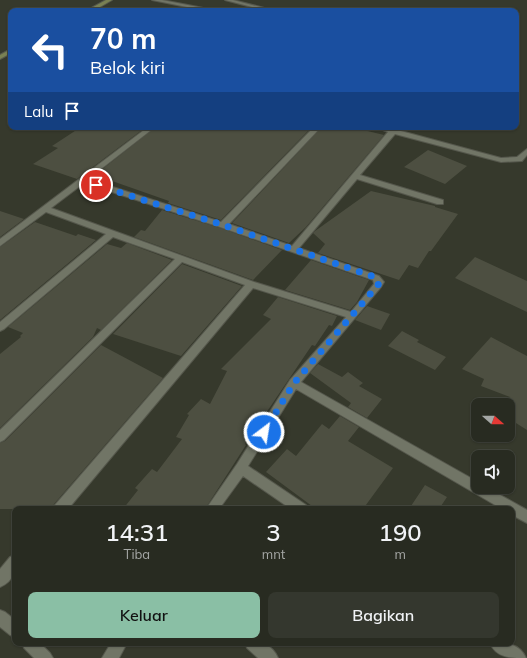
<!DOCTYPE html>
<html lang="id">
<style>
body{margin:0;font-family:Mulish,sans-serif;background:#34372e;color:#f1f3f6;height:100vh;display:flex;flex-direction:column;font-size:15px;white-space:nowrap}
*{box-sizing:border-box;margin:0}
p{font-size:13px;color:#a5a7a5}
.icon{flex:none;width:22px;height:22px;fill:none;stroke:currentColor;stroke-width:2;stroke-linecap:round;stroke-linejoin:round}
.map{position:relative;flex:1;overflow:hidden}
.sheet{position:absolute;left:12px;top:506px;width:503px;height:140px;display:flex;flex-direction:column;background:#282b21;border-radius:8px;box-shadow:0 1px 3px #0004,0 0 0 1px #44473f}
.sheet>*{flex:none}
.top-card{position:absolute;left:8px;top:8px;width:511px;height:122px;border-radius:8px;box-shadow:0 1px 3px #0004,0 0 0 1px #44473f;background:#1a4fa0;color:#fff;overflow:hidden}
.needle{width:26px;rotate:111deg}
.controls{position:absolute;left:471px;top:398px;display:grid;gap:8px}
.controls a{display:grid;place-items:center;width:44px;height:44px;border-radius:8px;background:#282b21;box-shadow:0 1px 3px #0004,0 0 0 1px #44473f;font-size:20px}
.pin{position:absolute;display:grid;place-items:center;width:34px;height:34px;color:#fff;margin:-17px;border:2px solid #fff;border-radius:50%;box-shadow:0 1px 4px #0007}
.me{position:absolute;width:44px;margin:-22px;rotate:31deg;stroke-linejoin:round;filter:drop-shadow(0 0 3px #0008)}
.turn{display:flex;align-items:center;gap:14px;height:84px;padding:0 16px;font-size:18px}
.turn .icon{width:52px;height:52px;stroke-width:2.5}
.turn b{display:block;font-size:28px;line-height:34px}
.then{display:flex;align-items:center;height:38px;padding:0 16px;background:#0003;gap:8px;font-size:15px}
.eta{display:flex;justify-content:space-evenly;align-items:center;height:68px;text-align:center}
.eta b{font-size:24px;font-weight:600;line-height:28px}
.button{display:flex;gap:8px;margin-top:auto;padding:8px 16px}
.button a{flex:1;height:46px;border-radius:8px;background:#8abfa5;color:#111;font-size:16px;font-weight:600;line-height:46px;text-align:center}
.button a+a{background:#34372e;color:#f1f3f6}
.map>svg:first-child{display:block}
.building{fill:#4d4f41}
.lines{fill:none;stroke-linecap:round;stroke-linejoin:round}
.lane-casing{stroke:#55574c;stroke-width:2}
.street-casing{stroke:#55574c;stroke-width:2}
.secondary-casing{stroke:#55574c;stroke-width:2}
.lane{fill:#717566;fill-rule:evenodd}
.street{fill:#717566;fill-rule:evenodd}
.secondary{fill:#798153;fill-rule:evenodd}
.route{stroke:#1a73e8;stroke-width:7;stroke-dasharray:0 12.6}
</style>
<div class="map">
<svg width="527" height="658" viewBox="0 0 527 658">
<rect width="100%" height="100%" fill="#36392c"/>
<path class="building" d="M 81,127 L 146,127 L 77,179 L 33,164 L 58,148 L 52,146 Z
M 156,127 L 312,127 L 221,220 L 168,203 L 169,201 L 95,175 Z
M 322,127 L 351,127 L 384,135 L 306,227 L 289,243 L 232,223 Z
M 428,150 L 467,166 L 445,184 L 404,167 Z
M 371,191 L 435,206 L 435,207 L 458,214 L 431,251 L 429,251 L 418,268 L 409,265 L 399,280 L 318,253 L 325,244 L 313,233 L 315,231 Z
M 162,210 L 220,228 L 282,250 L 253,280 L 134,237 L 141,230 L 145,231 Z
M 0,211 L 24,219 L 0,237 Z
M 35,222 L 76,236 L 78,234 L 96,240 L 0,320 L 0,247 Z
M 127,243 L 172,260 L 101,330 L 97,328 L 93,337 L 0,428 L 0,354 L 21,337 L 20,336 L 23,333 L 8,327 L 107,244 L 121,248 Z
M 475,257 L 527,281 L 527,312 L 455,278 Z
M 311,260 L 369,280 L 357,302 L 350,310 L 285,290 Z
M 182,264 L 242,286 L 181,356 L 113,334 Z
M 278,297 L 337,316 L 332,326 L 329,325 L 315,346 L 312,345 L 245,444 L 246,445 L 205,509 L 123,509 L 138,490 L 135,488 L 152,469 L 157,472 L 182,439 L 176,437 L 189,415 L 187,414 L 201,399 L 210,404 L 227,371 L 221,369 L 271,319 L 263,315 Z
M 367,306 L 390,314 L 381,330 L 355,320 Z
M 402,331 L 419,340 L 417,342 L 446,357 L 435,370 L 388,346 Z
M 491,337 L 527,356 L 527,430 L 508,418 L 508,399 L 510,397 L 481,386 L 484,379 L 462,369 Z
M 101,345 L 163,378 L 54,504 L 53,509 L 0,509 L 0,443 L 5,441 Z
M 318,364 L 342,377 L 348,372 L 363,383 L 359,386 L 382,399 L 367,418 L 348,407 L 351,403 L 310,373 Z
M 340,416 L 359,427 L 348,441 L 393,468 L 363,509 L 316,509 L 266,472 L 287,449 L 296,456 L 322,424 L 329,429 Z
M 425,485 L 447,497 L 439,509 L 409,509 Z"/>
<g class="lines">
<g class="lane-casing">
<path id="lane" d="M 152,0 L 162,0 L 219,11 L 207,11 Z
M 225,0 L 233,0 L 276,11 L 267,11 Z"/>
</g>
<g class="street-casing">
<path id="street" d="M 148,127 L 155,127 L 88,179 L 221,222 L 314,127 L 321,127 L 229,224 L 292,246 L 388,132 L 375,127 L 386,127 L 501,158 L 517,157 L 527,149 L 527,155 L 522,161 L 501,162 L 395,134 L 360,175 L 443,200 L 443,204 L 437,204 L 357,179 L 299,248 L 379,276 L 384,282 L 381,287 L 301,382 L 478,482 L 478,487 L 486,487 L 527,510 L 527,523 L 512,515 L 512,509 L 502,509 L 296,389 L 248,466 L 306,505 L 307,509 L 291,509 L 243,476 L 219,509 L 206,509 L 237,464 L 290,380 L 346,317 L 253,288 L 68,509 L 54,509 L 55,505 L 245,285 L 182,262 L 4,440 L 0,442 L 0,430 L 175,259 L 113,237 L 4,329 L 0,331 L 0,322 L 106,234 L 46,212 L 0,246 L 0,239 ZM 84,183 L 220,227 L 373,280 L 374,284 L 351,312 L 254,282 L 51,208 Z
M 15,555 C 15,569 15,581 0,587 L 0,569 L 10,557 Z
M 0,610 L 5,612 L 15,620 L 15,637 L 10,635 L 0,627 Z
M 22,643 L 40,643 L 50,653 L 53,658 L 34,658 L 24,648 Z
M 111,643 L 127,643 L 119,658 L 102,658 Z
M 245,643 C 259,643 271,642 278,658 L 258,658 L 247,648 Z
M 490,643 C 504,643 519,642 526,658 C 511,658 496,658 490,643 Z"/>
</g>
<g class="secondary-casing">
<path id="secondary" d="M 106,0 L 112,0 L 93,11 L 86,11 Z
M 11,49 L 11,53 L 0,59 L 0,55 Z"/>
</g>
<use href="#lane" class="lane"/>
<use href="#street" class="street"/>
<use href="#secondary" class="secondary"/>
</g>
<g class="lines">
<path class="route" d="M 96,185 L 223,225 L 372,276 L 379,282 L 378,285 L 294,383 L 264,432"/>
</g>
</svg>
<div class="controls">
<a><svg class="needle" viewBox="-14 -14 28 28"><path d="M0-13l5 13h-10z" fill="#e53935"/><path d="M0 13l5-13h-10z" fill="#a5a7a5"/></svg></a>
<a><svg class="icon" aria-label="sound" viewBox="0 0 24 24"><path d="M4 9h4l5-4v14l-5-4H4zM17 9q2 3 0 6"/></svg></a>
</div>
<div class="pin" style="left:96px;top:185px;background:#d93025"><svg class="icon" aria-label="arrive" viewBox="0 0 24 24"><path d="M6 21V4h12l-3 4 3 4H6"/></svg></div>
<svg class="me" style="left:264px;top:432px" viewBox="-20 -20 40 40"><circle r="17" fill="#1a73e8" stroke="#fff" stroke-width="3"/><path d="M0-11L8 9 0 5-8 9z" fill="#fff"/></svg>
<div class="top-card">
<div class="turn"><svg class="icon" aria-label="left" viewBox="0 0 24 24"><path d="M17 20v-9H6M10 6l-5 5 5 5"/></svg><div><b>70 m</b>Belok kiri</div></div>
<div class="then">Lalu<svg class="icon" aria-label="arrive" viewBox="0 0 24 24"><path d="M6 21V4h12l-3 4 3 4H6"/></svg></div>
</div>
<section class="sheet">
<div class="eta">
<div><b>14:31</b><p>Tiba</p></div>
<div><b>3</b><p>mnt</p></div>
<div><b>190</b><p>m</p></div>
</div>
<div class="button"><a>Keluar</a><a>Bagikan</a></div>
</section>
</div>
